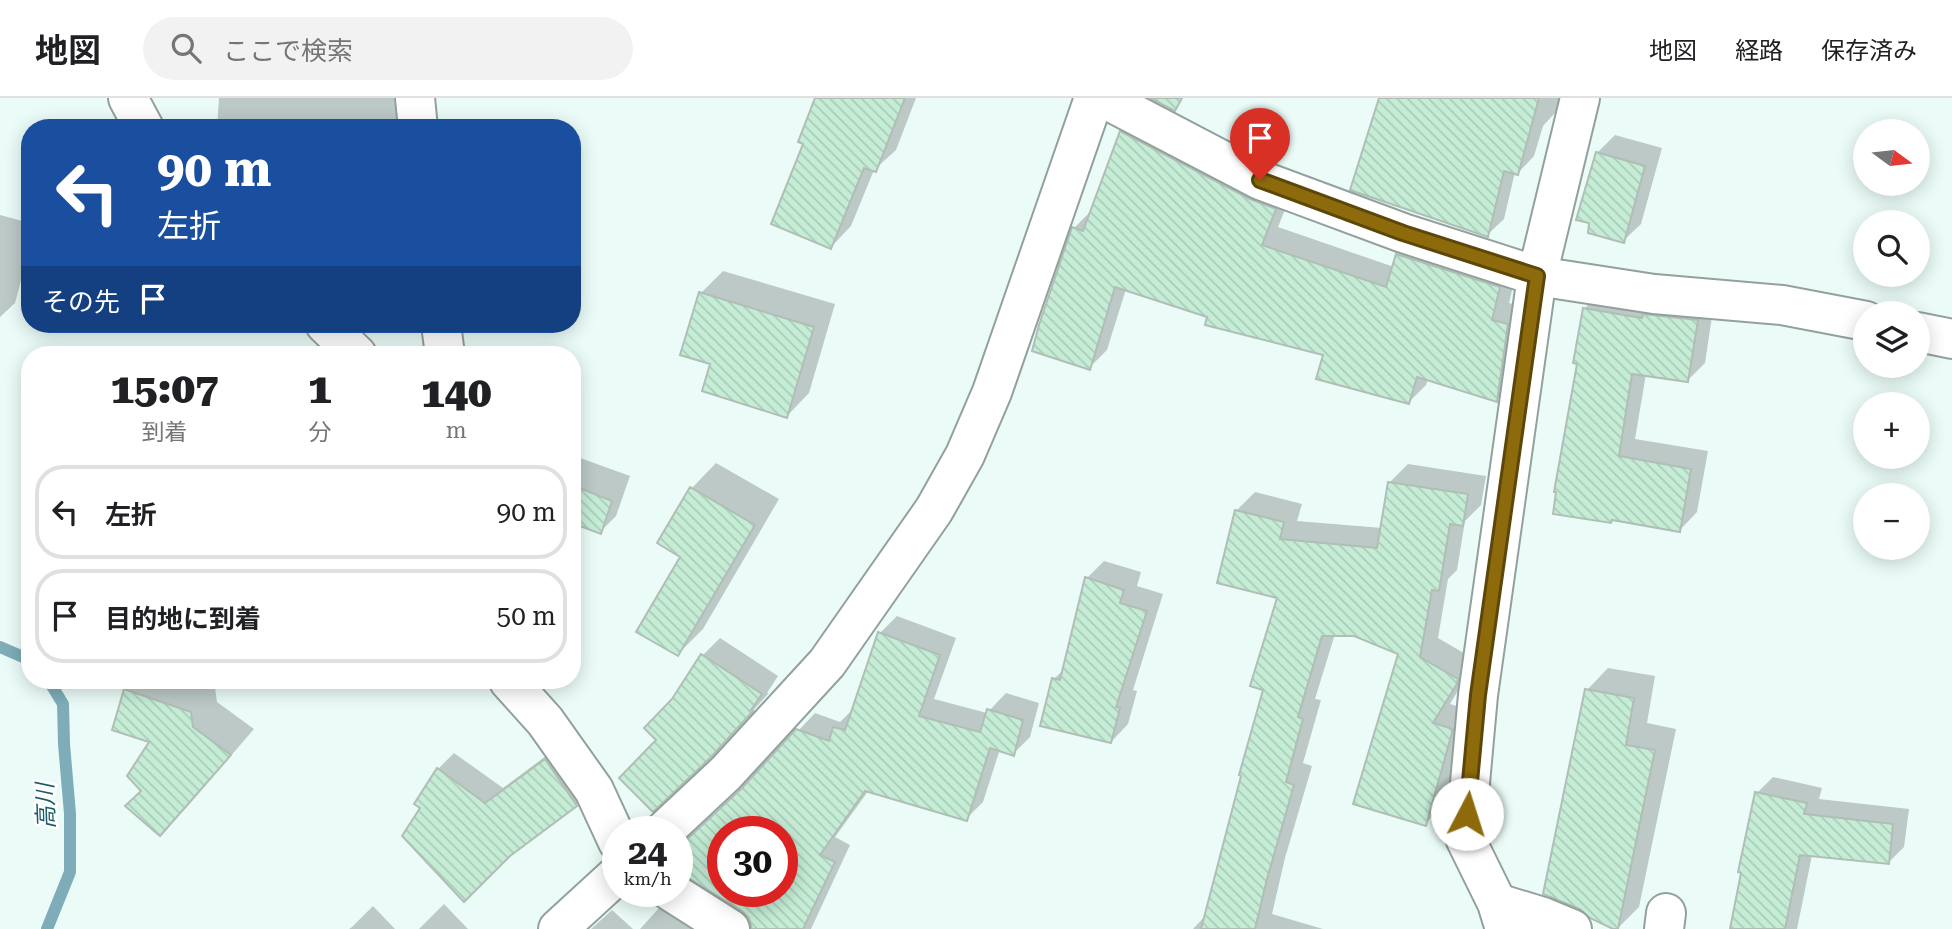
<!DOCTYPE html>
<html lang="ja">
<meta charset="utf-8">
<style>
body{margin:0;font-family:"Roboto Serif","Noto Sans JP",serif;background:#f2f2f2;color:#202124;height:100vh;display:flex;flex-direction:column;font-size:26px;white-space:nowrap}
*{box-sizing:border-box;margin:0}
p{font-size:23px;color:#757577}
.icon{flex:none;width:38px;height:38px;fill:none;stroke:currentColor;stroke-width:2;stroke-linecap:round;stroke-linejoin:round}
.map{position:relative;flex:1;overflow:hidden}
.sheet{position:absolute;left:21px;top:248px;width:560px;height:343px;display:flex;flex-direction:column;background:#fff;border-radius:28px;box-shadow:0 4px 18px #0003}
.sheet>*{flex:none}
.hud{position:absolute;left:21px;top:21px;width:560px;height:214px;border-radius:28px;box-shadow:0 4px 18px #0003;background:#1a4fa0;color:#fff;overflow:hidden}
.needle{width:46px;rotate:105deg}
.fabs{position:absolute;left:1853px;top:21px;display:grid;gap:14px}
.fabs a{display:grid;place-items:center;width:77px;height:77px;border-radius:50%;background:#fff;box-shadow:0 4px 18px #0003;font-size:35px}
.speed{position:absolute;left:602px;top:718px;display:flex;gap:14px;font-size:35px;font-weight:700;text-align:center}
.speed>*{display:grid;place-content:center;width:91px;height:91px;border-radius:50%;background:#fff;box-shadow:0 4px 18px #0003;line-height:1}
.speed small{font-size:18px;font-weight:400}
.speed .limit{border:10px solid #d22;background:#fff;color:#111}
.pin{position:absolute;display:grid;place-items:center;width:60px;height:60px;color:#fff;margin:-72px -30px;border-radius:50% 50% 50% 0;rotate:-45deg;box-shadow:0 0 7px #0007}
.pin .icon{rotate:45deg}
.me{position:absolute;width:77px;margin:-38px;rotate:5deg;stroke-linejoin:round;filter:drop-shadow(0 0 5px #0008)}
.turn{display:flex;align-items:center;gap:24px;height:147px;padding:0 21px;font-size:32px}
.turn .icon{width:91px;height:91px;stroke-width:2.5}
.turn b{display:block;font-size:49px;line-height:60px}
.then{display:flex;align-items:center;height:66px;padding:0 21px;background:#0003;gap:14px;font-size:26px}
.eta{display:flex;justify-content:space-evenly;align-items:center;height:119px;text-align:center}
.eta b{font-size:42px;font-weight:800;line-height:49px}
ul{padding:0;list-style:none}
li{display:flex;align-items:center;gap:21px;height:94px;margin:0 14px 10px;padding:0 7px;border:4px solid #e0e0e0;border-radius:28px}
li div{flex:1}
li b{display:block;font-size:26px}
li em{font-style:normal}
header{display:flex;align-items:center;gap:42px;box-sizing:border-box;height:98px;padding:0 35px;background:#fff;border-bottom:2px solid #e0e0e0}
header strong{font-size:33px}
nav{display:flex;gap:38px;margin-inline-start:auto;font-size:24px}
.search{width:490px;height:63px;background:#f2f2f2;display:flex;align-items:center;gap:18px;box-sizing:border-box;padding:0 24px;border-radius:38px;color:#757577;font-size:26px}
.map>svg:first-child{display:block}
.shadow{fill:#0003;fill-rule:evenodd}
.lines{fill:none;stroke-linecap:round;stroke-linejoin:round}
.stream{stroke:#7eadb9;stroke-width:12}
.building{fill:url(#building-back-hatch);stroke:#b0beb6;stroke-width:2;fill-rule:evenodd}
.minor-casing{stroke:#92a19d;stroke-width:42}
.minor{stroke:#fff;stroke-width:38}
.route-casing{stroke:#5c4608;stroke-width:18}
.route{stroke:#8d6b0d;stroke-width:12}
.labels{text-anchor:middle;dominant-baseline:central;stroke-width:5;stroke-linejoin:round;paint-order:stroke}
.water-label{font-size:23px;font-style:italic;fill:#1b5b69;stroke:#fff}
</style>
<header>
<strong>地図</strong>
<div class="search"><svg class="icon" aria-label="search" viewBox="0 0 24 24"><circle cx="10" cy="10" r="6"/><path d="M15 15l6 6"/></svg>ここで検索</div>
<nav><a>地図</a><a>経路</a><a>保存済み</a></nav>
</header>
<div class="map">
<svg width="1952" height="831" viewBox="0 0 1952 831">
<defs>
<pattern id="building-back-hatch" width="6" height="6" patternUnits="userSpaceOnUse" patternTransform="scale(1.75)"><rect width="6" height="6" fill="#c5edd6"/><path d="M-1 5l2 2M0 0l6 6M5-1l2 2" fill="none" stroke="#a9ccb8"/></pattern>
</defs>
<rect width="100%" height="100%" fill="#ebfcf8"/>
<path class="shadow" d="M 219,0 L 409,0 L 409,30 L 217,30 Z
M 817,0 L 916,0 L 896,52 L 874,72 L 851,128 L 831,149 L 805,45 Z
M 1383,0 L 1559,0 L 1555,15 L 1543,28 L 1534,58 L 1518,75 L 1515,74 L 1504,121 L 1487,137 Z
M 1138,17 L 1292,94 L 1278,129 L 1394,169 L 1397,157 L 1415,139 L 1517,172 L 1509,205 L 1525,209 L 1514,284 L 1497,302 L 1428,281 L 1426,287 L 1409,304 L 1325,255 L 1126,191 L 1107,252 L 1089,270 L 1074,130 L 1091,113 L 1121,34 Z
M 1615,37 L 1662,50 L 1641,126 L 1623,143 L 1597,55 Z
M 0,117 L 30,125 L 30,149 L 15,205 L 0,219 Z
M 723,173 L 835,206 L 809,295 L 787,318 L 713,264 L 701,195 Z
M 1602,193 L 1714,205 L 1705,265 L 1687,283 L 1646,276 L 1635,341 L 1708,353 L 1697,414 L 1680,432 L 1613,421 L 1579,264 L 1584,211 Z
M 572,357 L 630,378 L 616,418 L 600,434 L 572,424 Z
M 716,365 L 779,401 L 703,531 L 678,556 L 682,458 L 659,445 L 692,390 Z
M 1408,366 L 1486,378 L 1481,407 L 1465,423 L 1457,472 L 1448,481 L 1438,540 L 1476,562 L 1450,606 L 1471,612 L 1444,707 L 1425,726 L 1400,555 L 1354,537 L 1335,536 L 1315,601 L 1321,602 L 1303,665 L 1312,668 L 1285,760 L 1272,816 L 1323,831 L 1193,831 L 1207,816 L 1265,591 L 1279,499 L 1236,413 L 1255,394 L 1302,406 L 1297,423 L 1382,430 L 1390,384 Z
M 1104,463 L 1141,474 L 1137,488 L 1163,496 L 1133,592 L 1137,593 L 1128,626 L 1111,644 L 1054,581 L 1065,570 L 1087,480 Z
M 897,518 L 956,540 L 934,601 L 987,615 L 1006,595 L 1039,605 L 1030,639 L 1013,656 L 1000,651 L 983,704 L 966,721 L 869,692 L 835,739 L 850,747 L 811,831 L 754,831 L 751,821 L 743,812 L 678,772 L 751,683 L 815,615 L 840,624 L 852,612 L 880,535 ZM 723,733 L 782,733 L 782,793 L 723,793 Z
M 720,540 L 778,578 L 767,595 L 769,595 L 728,640 L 658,642 L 674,602 L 703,557 Z
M 1608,570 L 1655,578 L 1647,625 L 1676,631 L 1639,809 L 1617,831 L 1591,818 L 1587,592 Z
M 135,583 L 195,583 L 215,590 L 217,604 L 254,631 L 185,711 L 160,736 L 143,693 L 152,643 L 126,592 Z
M 562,646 L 592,690 L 576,707 L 509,757 L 423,709 L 438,671 L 454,655 L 503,690 Z
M 1773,679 L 1822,690 L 1819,701 L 1909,711 L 1904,749 L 1888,765 L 1812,757 L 1797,831 L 1732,831 L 1757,695 Z
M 444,806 L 468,831 L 419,831 Z
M 373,808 L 395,831 L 349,831 L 352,829 Z
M 660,809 L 733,831 L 640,831 Z
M 612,812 L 633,831 L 591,831 Z"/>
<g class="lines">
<path class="stream" d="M 0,549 L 30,562
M 47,831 L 70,774 L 70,716 L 64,646 L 63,606 L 49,583"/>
</g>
<path class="building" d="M 815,0 L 905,0 L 876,74 L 864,70 L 831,151 L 771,126 L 803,46 L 798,44 Z
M 1150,0 L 1182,0 L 1175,13 Z
M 1379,0 L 1539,0 L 1518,77 L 1504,73 L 1488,139 L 1350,92 Z
M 1120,33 L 1250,101 L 1276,111 L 1262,147 L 1386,189 L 1396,156 L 1500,189 L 1492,222 L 1508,226 L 1497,304 L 1417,279 L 1409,306 L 1316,281 L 1323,257 L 1205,227 L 1207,219 L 1115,189 L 1090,272 L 1032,253 L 1039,227 L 1072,129 L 1083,133 Z
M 1596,54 L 1645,68 L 1624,145 L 1588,135 L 1589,125 L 1576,122 Z
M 699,194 L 814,229 L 787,320 L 702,293 L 710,266 L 680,257 Z
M 1583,210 L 1642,220 L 1643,216 L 1698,222 L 1688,284 L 1632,276 L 1619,358 L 1691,371 L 1680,434 L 1612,422 L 1611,425 L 1553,416 L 1556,394 L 1554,394 L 1577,266 L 1573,265 Z
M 1388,384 L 1468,396 L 1463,428 L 1450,426 L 1439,493 L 1432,492 L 1420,559 L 1458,581 L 1457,586 L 1433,625 L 1453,631 L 1426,728 L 1353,706 L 1398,556 L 1354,538 L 1322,538 L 1298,619 L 1303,621 L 1286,684 L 1294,687 L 1267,781 L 1255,831 L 1201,831 L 1241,678 L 1239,677 L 1263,592 L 1250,588 L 1277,500 L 1217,485 L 1235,412 L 1284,424 L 1280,441 L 1377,450 Z
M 572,387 L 612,403 L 601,436 L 572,425 Z
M 690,389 L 755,427 L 678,558 L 636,534 L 680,459 L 657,445 Z
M 1085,479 L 1124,492 L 1120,505 L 1147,513 L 1116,609 L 1120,610 L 1111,645 L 1040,628 L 1052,580 L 1060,582 Z
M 878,534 L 940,557 L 919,618 L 980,634 L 987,611 L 1023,622 L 1014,658 L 990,650 L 967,723 L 865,693 L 820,757 L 835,764 L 803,831 L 752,831 L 749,820 L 742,813 L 677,773 L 688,748 L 684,744 L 742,690 L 796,631 L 829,643 L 833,629 L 845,632 ZM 723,733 L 782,733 L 782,793 L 723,793 Z
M 701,556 L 762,596 L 751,612 L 753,613 L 710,660 L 653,714 L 619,680 L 656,642 L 644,630 L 672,601 Z
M 124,591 L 191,614 L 193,629 L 231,657 L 160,738 L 125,708 L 141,693 L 127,678 L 149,644 L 112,632 Z
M 1585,591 L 1634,600 L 1626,647 L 1655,652 L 1618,831 L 1613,831 L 1590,820 L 1580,811 L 1543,796 Z
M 545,661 L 577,708 L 510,758 L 464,804 L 402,738 L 420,710 L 414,706 L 437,670 L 485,705 Z
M 1755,694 L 1807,705 L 1804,716 L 1893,726 L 1889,766 L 1800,757 L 1785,831 L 1730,831 L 1741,775 L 1738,774 Z"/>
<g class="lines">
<g class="minor-casing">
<path id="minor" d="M 128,0 L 144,30
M 415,0 L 418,30
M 1103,0 L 1260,82 L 1403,135 L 1537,178 L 1654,196 L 1782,207 L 1866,223
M 325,226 L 357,257
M 441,226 L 445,257
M 1918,234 L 1952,241
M 509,583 L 545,623 L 594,692 L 618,744
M 664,733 L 726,675 L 827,565 L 934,412 L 965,357 L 992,294 L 1094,0
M 670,793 L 730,831
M 1497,805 L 1543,819 L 1572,831
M 558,831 L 618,776
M 1505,831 L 1497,805 L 1465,740 L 1478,597 L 1537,178 L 1580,0
M 1664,831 L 1666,815"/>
</g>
<use href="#minor" class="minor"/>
</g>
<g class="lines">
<g class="route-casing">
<path id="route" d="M 1260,82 L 1403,135 L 1537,178 L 1478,597 L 1467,716"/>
</g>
<use href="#route" class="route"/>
</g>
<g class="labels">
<g class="water-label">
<text transform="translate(46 708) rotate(-92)">高川</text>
</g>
</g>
</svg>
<div class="fabs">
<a><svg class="needle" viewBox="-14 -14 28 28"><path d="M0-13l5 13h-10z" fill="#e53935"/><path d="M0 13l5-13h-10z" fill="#757577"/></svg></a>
<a><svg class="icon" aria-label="search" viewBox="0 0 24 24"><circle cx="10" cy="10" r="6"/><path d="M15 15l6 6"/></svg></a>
<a><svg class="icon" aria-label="layers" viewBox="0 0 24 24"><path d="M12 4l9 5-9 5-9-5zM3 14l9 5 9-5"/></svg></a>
<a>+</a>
<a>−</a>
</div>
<div class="speed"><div>24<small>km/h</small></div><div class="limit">30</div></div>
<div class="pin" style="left:1260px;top:82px;background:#d93025"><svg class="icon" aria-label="arrive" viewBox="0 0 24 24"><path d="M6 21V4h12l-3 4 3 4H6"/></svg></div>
<svg class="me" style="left:1467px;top:716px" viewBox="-20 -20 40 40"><circle r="19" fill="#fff"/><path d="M0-13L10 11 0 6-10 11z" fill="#8d6b0d"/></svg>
<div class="hud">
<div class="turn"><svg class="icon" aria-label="left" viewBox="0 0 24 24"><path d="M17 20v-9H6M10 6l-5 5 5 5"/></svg><div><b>90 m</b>左折</div></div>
<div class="then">その先<svg class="icon" aria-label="arrive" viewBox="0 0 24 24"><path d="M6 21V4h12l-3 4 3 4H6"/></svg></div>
</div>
<section class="sheet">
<div class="eta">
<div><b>15:07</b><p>到着</p></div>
<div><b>1</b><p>分</p></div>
<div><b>140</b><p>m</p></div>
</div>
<ul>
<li><svg class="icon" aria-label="left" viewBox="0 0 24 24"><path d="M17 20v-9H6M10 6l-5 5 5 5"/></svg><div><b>左折</b></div><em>90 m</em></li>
<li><svg class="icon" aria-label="arrive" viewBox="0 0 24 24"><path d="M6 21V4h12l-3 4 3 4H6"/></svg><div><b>目的地に到着</b></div><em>50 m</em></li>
</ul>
</section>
</div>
